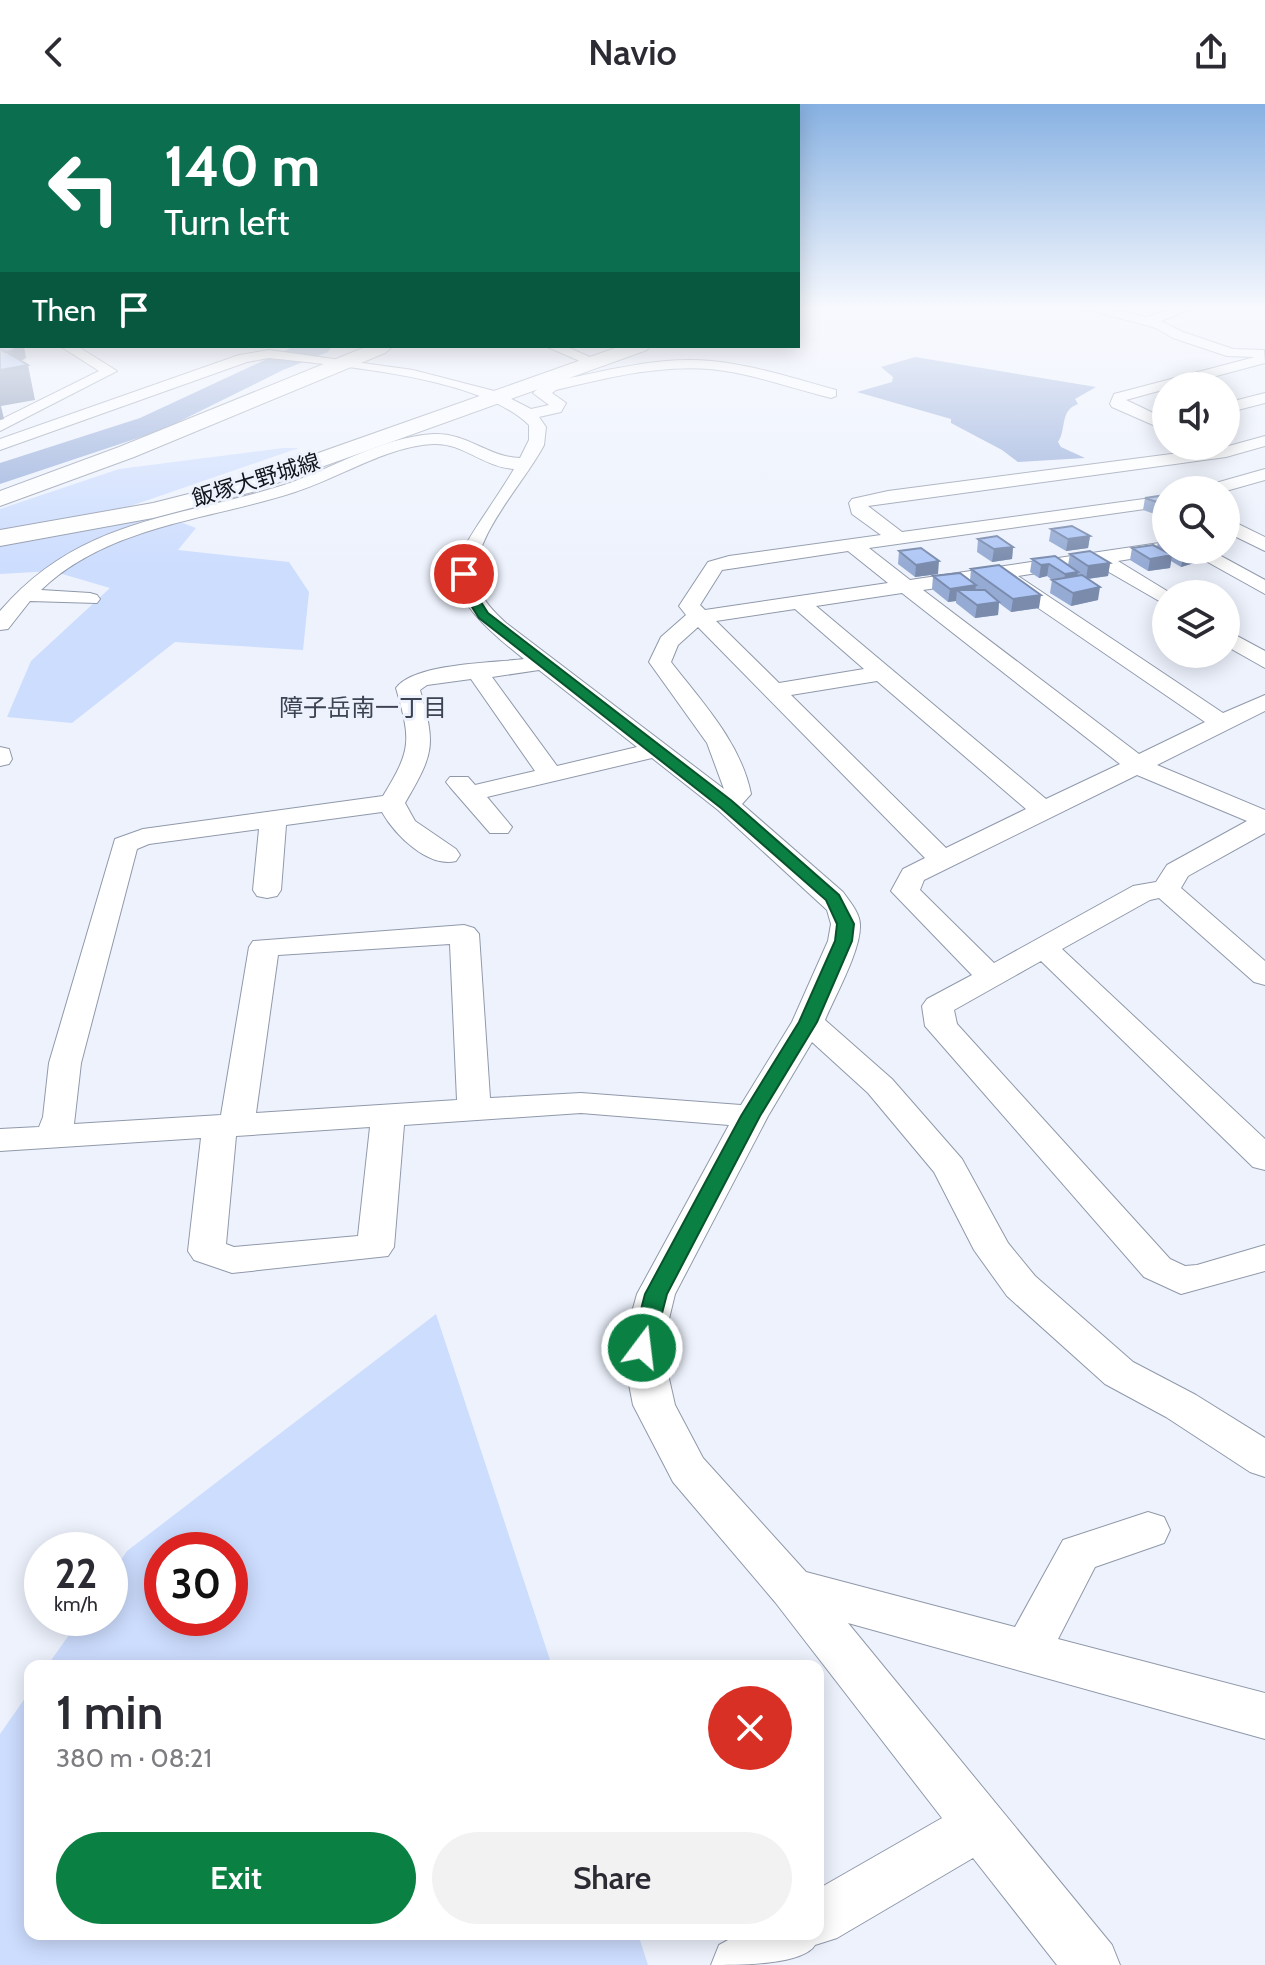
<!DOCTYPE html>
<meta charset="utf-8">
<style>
body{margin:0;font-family:Cabin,"Noto Sans JP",sans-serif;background:#f2f2f3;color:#2b2b33;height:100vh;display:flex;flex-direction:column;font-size:30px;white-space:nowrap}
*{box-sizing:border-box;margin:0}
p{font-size:26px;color:#7c7c81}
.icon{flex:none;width:44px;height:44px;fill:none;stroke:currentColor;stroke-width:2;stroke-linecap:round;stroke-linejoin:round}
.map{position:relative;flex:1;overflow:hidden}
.drawer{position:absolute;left:24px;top:1556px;width:800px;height:280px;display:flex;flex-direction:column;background:#fff;border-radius:16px;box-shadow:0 4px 20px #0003}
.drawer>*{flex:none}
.hud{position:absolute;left:0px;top:0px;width:800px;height:244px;box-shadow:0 4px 20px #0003;background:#0b6e4f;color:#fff;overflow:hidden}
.controls{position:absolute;left:1152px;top:268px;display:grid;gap:16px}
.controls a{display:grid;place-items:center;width:88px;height:88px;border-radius:50%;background:#fff;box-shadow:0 4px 20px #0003;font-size:40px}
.speed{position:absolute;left:24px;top:1428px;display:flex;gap:16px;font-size:40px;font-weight:700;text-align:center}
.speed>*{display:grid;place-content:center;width:104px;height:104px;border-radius:50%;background:#fff;box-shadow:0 4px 20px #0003;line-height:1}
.speed small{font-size:20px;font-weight:400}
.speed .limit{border:12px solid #d22;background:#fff;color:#111}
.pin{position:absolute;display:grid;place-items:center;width:68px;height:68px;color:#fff;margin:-34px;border:4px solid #fff;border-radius:50%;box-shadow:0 2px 8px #0007}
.me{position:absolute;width:88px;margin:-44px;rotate:15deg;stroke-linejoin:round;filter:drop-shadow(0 0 6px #0008)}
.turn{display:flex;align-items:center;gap:28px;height:168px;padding:0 32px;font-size:36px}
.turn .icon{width:104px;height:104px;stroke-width:2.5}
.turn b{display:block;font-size:56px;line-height:68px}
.then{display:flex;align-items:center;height:76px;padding:0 32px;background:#0003;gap:16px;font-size:30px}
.round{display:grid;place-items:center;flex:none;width:84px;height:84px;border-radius:42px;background:#f2f2f3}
.head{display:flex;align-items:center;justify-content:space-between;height:136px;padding:0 32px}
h1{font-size:48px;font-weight:600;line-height:60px}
.button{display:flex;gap:16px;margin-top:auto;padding:16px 32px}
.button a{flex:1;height:92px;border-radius:48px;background:#0b8043;color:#fff;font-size:32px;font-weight:600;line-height:92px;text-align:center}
.button a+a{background:#f2f2f3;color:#2b2b33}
header{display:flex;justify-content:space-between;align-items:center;height:104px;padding:0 32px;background:#fff;font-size:36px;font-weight:600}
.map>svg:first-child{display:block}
.green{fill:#cdddfe;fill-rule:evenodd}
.water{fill:#95acda}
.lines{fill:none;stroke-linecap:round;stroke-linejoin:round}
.river{fill:#95acda;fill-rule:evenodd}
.minor-casing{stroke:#9099aa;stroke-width:2}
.major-casing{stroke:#9099aa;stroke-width:2}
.minor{fill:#fff;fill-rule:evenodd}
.major{fill:#fff;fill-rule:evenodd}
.wall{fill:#96abd4}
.shaded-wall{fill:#7a8bac}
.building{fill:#afc7f6;stroke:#7a8bac;stroke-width:2}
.route{fill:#0b8043;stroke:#07532c;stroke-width:2}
.labels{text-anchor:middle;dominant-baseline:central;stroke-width:6;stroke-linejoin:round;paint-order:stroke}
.far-street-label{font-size:22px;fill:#12151b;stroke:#edf2fd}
.far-neighbourhood-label{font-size:24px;fill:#3c4352;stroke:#edf2fd}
</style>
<header><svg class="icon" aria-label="back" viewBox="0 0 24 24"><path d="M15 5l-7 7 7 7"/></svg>Navio<svg class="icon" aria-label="share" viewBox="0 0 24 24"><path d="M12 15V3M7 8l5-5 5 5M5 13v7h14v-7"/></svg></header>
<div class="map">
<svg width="1265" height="1861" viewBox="0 0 1265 1861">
<rect width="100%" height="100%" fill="#edf2fd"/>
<path class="green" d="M 283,344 L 299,344 L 116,407 L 160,410 L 196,424 L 178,446 L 289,458 L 309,488 L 303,546 L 175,538 L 72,619 L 7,613 L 31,557 L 110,484 L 52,467 L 0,470 L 0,405 L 119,365 Z
M 436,1210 L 552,1562 L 47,1562 L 81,1514 L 110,1514 L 110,1472 L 127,1447 ZM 162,1446 L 230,1446 L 230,1514 L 162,1514 Z
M 30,1587 L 30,1830 L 638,1830 L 648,1861 L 0,1861 L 0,1630 Z"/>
<path class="water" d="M 915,253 L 1096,283 L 1075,295 L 1078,300 C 1059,307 1067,325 1058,338 L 1061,343 L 1085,354 L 1018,358 L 1002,346 L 951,319 L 951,315 L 857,288 L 892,278 L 893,273 L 881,263 Z"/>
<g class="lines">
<path class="river" d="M 295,242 L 332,242 L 328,248 L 283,266 L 162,326 L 0,380 L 0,359 L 140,314 Z"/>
<g class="minor-casing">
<path id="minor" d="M 1079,203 L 1102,203 L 1146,213 L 1177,203 L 1196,203 L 1161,217 L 1183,228 L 1233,245 L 1264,246 L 1265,259 L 1179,282 L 1166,282 L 1166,285 L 1126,296 L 1166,315 L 1166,326 L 1160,324 L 1112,303 L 1110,300 L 1114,290 L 1255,253 L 1227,252 L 1173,234 L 1156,224 Z
M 0,225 L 2,225 L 0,234 Z
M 60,242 L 77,242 L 117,267 L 0,327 L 0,316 L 99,267 Z
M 545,242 L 565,242 L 601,258 L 599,261 L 589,261 Z
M 269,246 L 413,266 L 498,288 L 531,305 L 549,301 L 533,289 C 546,276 567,275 584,271 C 625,262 669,253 711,257 C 754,261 795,275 836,286 L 836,292 L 831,294 C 791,284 751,269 710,265 C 658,261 606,274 556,286 L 552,289 L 566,299 L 561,308 L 539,313 L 546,323 L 544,341 C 526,377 468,436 477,479 C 481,495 494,508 506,519 L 724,685 L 707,639 L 649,558 L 661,533 L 686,511 L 679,502 L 708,458 L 729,452 L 881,431 L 852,410 L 849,399 L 852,395 L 888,387 L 1225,343 L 1265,332 L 1265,342 L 1226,353 L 868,402 L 902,428 L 1166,392 L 1166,402 L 869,444 L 910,476 L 1166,438 L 1166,446 L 1174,446 L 1173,448 L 1118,457 L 1172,490 L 1166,490 L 1166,501 L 1095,460 L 1018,472 L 1223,609 L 1265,591 L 1265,607 L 1157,661 L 1265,706 L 1265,729 L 1188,772 L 1181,784 L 1265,857 L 1265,881 L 1254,878 L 1159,794 L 1150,796 L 1062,845 L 1265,1035 L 1265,1066 L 1253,1063 L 1041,857 L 954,906 L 957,920 L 1170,1155 L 1185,1162 L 1197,1161 L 1265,1141 L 1265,1167 L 1181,1190 L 1144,1173 L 925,922 L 922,902 L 927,895 L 972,871 L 891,787 L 903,765 L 925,754 L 698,523 L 678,541 L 671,558 C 702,598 741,639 751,690 L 742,700 L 843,788 C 850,798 860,809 860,821 C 861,846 835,892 825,916 L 892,975 L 962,1055 L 1008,1139 L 1035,1172 L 1133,1258 L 1196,1291 L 1265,1334 L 1265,1373 L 1250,1368 L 1166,1313 L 1105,1280 L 1007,1192 L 974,1146 L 934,1068 L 868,989 L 812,938 L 768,1012 L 675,1190 L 662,1244 L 675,1301 L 703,1354 L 806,1468 L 1015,1523 L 1063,1436 L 1148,1408 L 1164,1413 L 1170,1426 L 1164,1439 L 1095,1463 L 1058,1535 L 1265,1589 L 1265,1635 L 848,1519 L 1112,1841 L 1120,1861 L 1057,1861 L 973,1754 L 837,1834 L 815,1841 C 803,1861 739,1861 711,1861 L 719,1841 L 739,1830 L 818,1830 L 818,1785 L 942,1714 L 775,1498 L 673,1378 L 633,1301 L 622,1244 L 637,1190 L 729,1021 L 581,1009 L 404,1021 L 394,1143 L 388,1152 L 232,1169 L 194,1156 L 188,1147 L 201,1034 L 0,1047 L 0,1025 L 39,1023 L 43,1013 L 49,959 L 115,735 L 143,725 L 383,692 C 412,645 411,636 396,584 C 414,559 494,559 524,555 C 417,471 457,460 514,365 C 483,363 462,338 433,340 C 384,343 342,373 295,388 C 210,416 109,421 41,486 L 90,489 L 97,491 L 100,495 L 97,499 L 30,497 L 8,525 L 0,526 L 0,507 C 80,414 176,415 284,381 C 334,364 379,334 433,330 C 466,328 488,353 520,354 L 529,336 L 529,321 C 479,272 338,262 269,254 L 247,258 L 0,346 L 0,335 L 239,251 ZM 848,447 L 888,479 L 705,506 L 700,501 L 722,466 ZM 997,475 L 999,477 L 1205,618 L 1139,650 L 923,486 ZM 902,489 L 1120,660 L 1046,695 L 816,502 ZM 795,505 L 864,565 L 779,579 L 716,517 ZM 539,566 L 637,643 L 557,662 L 492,573 ZM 471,575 L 535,667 L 475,681 L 468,673 L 450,673 L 446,678 L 450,683 L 490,729 L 508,729 L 512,723 L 487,693 L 652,654 L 718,706 L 827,806 L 831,820 L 828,837 L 792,918 L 741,1001 L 581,989 L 490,994 L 479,830 L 474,824 L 464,821 L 253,837 L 249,843 L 221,1011 L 74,1020 L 81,959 L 137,745 L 149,740 L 259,725 L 253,786 L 257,792 L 267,794 L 277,792 L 281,786 L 286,721 L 382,708 C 395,731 428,764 456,757 L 460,751 L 456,745 L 415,717 L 405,699 C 434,649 436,642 420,586 L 427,581 ZM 877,577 L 1026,705 L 946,744 L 791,591 ZM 1137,671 L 1247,717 L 1167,761 L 1156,778 L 1133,782 L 994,859 L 920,786 L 924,776 ZM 450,840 L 457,996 L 256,1009 L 278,851 ZM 370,1023 L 358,1132 L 234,1143 L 226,1140 L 236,1032 Z
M 1265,289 L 1265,299 L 1226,309 L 1226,299 Z
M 1265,365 L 1265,376 L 1226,387 L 1202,386 L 1205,382 Z
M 1226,414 L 1265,433 L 1265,447 L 1226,428 Z
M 1186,446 L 1210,446 L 1265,476 L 1265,490 Z
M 1226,526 L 1265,547 L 1265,564 L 1226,542 Z
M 0,643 L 9,645 L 12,655 L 9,660 L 0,662 Z"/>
</g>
<g class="major-casing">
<path id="major" d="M 368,242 L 393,242 L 385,249 L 134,353 L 0,402 L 0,387 L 119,343 Z
M 621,242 L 649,242 L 647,246 L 252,388 L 153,414 L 0,442 L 0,426 L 153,399 L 236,378 Z"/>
</g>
<use href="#minor" class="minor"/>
<use href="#major" class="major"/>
</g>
<path class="wall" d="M 1166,391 L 1166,414 L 1143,406 L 1145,394 Z
M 1051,425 L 1090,432 L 1088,444 L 1066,447 L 1049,437 Z
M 978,435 L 1013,443 L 1012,455 L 992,458 L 977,448 Z
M 1166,436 L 1166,446 L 1206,446 L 1204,456 L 1181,463 L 1171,457 L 1170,464 L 1148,467 L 1130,456 L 1132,444 L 1157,443 L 1158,437 Z
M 899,447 L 938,470 L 915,473 L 898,460 Z
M 1070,450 L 1110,459 L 1108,472 L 1088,475 L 1098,496 L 1071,502 L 1050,489 L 1052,476 L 1047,472 L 1039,474 L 1030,468 L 1032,455 L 1068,461 Z
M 971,465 L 1039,504 L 1011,508 L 999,499 L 998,511 L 975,514 L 956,499 L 956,497 L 948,498 L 932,485 L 933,472 L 970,477 Z"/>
<path class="shaded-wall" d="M 19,242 L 24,242 L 26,254 L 14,261 L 0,248 Z
M 28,261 L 35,296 L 1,302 L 4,315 L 0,316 L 0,266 Z
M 1090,432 L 1088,444 L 1066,447 L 1068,435 Z
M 1013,443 L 1012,455 L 992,458 L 994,445 Z
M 1199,446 L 1206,446 L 1204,456 L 1181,463 L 1184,451 Z
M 1172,451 L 1170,464 L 1148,467 L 1150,455 Z
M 939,457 L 938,470 L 915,473 L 916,461 Z
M 1110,459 L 1108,472 L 1086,475 L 1088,462 Z
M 1049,460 L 1047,472 L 1039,474 L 1041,461 Z
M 1078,468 L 1076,481 L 1063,483 L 1065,470 Z
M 976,481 L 974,494 L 957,486 L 956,497 L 948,498 L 950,485 Z
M 1100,483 L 1098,496 L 1071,502 L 1073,489 Z
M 1041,491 L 1039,504 L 1011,508 L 1013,495 Z
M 999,498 L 998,511 L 975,514 L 977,501 Z"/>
<path class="building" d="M 0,231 L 2,231 L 2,242 L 19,242 L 11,247 L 5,248 L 0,245 Z
M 0,244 L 28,261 L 0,266 Z
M 1166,391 L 1166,401 L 1145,394 Z
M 1072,422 L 1090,432 L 1068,435 L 1051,425 Z
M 997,432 L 1013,443 L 994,445 L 978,435 Z
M 1153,441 L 1172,451 L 1150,455 L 1132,444 Z
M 921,444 L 939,457 L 916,461 L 899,447 Z
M 1175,446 L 1199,446 L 1184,451 Z
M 1090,447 L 1110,459 L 1088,462 L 1070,450 Z
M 1055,452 L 1078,468 L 1065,470 L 1049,460 L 1041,461 L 1032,455 Z
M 999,461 L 1041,491 L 1013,495 L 971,465 Z
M 960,469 L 976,481 L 950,485 L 933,472 Z
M 1082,471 L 1100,483 L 1073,489 L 1052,476 Z
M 957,486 L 985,486 L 999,498 L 977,501 Z"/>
<linearGradient id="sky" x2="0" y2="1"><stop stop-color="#87b1e2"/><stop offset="0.44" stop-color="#f7f9fe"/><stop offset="1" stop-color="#f7f9fe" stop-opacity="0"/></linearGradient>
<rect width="1265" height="463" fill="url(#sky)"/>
<path class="route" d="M 464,467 L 469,470 L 472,484 L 488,509 L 732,697 L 839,791 L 854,820 L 852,837 L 817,918 L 760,1012 L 667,1190 L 653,1244 L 650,1250 L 642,1253 L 634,1250 L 631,1244 L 645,1190 L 741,1012 L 799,918 L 835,837 L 837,820 L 826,796 L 721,704 L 479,514 L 460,484 L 458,470 Z"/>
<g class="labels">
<g class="far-street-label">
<text transform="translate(256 376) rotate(-17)">飯塚大野城線</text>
</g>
<g class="far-neighbourhood-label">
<text x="363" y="603">障子岳南一丁目</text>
</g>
</g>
</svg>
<div class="controls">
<a><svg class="icon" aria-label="sound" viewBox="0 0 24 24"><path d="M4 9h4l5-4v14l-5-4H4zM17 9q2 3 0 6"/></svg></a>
<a><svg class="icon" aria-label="search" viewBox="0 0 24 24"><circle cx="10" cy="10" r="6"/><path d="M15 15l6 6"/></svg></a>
<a><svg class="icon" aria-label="layers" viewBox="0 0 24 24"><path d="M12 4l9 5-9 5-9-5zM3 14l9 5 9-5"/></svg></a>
</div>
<div class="speed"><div>22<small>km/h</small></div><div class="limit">30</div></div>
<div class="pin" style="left:464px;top:470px;background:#d93025"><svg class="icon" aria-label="arrive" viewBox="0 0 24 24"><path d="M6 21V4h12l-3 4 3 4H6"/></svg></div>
<svg class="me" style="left:642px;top:1244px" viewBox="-20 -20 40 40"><circle r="17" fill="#0b8043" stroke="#fff" stroke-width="3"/><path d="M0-11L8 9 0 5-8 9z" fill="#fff"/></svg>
<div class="hud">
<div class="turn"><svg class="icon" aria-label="left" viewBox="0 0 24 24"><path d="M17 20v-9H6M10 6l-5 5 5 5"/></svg><div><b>140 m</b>Turn left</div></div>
<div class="then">Then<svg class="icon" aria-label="arrive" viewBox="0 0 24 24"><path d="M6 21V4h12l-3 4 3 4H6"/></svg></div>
</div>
<section class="drawer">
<div class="head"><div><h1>1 min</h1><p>380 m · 08:21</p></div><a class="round" style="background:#d93025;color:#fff"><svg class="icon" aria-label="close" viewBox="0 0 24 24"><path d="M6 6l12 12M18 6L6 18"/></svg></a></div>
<div class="button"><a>Exit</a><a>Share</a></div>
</section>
</div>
